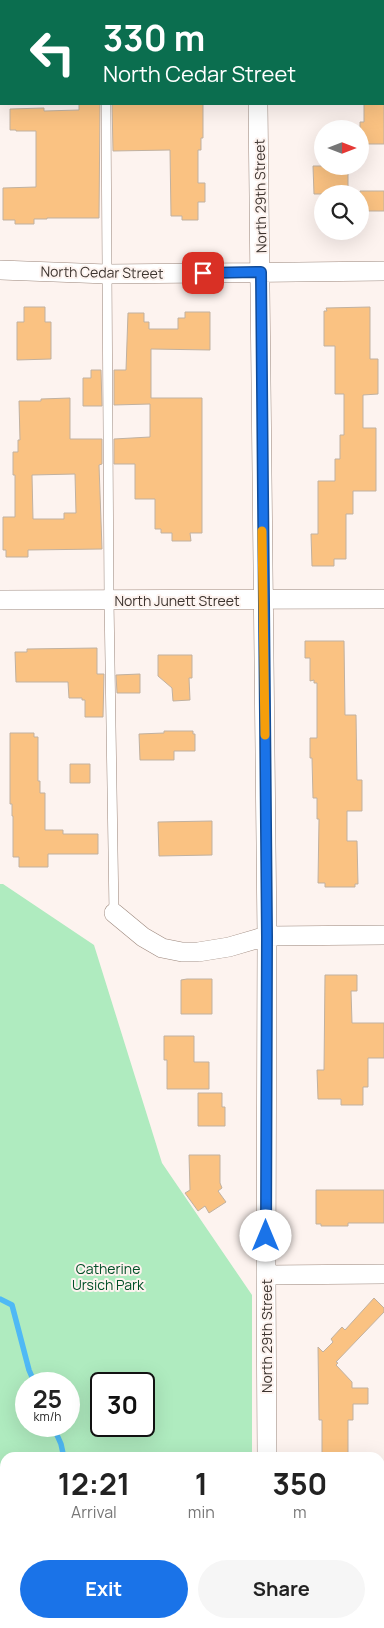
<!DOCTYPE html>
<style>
body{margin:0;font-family:Manrope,sans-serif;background:#f6f6f6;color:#222;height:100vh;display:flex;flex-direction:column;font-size:19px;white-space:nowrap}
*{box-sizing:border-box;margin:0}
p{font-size:16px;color:#767676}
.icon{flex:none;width:28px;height:28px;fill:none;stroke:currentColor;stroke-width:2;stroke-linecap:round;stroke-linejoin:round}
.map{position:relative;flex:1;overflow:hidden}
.panel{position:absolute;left:0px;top:1452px;width:385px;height:176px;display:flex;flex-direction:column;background:#fff;border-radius:15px 15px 0 0;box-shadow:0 5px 20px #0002}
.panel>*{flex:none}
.banner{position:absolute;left:0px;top:0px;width:385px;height:105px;box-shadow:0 5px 20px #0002;background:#0b6e4f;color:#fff;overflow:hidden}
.needle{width:32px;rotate:90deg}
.tools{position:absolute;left:314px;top:120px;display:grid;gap:10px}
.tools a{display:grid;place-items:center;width:55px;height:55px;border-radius:50%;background:#fff;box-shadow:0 5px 20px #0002;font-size:25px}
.speed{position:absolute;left:15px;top:1372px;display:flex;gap:10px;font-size:25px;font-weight:700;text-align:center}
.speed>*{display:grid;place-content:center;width:65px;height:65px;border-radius:50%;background:#fff;box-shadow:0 5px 20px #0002;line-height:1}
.speed small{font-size:12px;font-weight:400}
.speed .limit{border:2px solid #111;border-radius:8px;background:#fff;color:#111}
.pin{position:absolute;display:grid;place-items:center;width:42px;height:42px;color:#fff;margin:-21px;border-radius:10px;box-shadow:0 2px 8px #0006}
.me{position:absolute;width:55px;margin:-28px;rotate:0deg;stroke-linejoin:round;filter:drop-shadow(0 0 4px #0008)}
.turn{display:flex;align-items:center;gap:18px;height:105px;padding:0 20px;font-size:22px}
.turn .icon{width:65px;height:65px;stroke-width:2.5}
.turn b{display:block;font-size:35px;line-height:42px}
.eta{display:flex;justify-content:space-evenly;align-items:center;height:85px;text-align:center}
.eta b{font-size:30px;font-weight:700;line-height:35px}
.button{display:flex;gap:10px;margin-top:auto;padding:10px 20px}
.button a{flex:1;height:58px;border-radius:30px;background:#1a73e8;color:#fff;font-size:20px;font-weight:700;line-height:58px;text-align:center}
.button a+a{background:#f6f6f6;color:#222}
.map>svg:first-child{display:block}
.green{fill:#afebbf;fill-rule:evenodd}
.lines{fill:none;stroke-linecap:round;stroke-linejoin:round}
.stream{stroke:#4fb9f5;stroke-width:5.5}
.building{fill:#fac282;stroke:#c1b1a0;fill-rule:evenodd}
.lane-casing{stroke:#9c877c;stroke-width:10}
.street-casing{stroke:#9c877c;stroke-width:20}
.lane{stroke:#fff;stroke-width:9}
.street{stroke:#fff;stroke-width:19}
.route-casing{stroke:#114b97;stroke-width:12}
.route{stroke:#1a73e8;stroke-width:9}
.slow{stroke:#f59e0b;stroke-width:9}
.labels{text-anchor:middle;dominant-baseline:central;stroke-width:4;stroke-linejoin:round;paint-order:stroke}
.street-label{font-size:14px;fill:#3d342f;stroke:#fdf3ef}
.park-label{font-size:14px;fill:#014f27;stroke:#fdf3ef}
</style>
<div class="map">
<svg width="384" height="1628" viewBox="0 0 384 1628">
<rect width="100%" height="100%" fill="#fdf3ef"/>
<path class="green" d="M 0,884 L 3,884 L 94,945 L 162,1163 L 252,1295 L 252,1457 L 5,1458 L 5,1624 L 252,1624 L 252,1628 L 0,1628 ZM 26,1384 L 69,1384 L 69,1426 L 26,1426 ZM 101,1384 L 144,1384 L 144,1426 L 101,1426 Z"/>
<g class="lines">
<path class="stream" d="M 0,1299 L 12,1305 L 29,1370 L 35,1384
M 53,1426 L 61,1444 L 64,1458
M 85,1624 L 86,1628"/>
</g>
<path class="building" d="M 79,104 L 100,104 L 99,218 L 47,218 L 47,219 L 34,219 L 34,224 L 15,224 L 15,220 L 3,220 L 3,188 L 36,187 L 36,131 L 16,131 L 16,130 L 10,130 L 10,109 L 44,108 L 44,111 L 79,110 Z
M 112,104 L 203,104 L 203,138 L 201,138 L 201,150 L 198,150 L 198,183 L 205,183 L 205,202 L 198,202 L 198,220 L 182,220 L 182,216 L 171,216 L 170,150 L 113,151 Z
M 364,104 L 384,104 L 384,144 L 360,144 L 360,122 L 364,122 Z
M 313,166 L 348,166 L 348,194 L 314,194 Z
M 360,191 L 384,191 L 384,211 L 360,211 Z
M 24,307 L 45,307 L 45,322 L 51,322 L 51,359 L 17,360 L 17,322 L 24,322 Z
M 370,307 L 370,359 L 378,359 L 378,394 L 363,395 L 363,428 L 376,428 L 376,491 L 353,491 L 353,514 L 346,514 L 346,559 L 334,559 L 334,566 L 312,566 L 311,534 L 318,534 L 318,481 L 335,481 L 335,459 L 340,459 L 340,435 L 344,435 L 344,394 L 335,394 L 335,346 L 324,346 L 324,311 L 327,311 L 326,308 Z
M 185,312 L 210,312 L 210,350 L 151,349 L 151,398 L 202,398 L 202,533 L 190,533 L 191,541 L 172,541 L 172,533 L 161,533 L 161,529 L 155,529 L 155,499 L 135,499 L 135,464 L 114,464 L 114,439 L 150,437 L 150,404 L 114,405 L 114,370 L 126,370 L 128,313 L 144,313 L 144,322 L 149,322 L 149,329 L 178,329 L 178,318 L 185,318 Z
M 91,370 L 101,370 L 102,406 L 83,406 L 83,378 L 91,378 Z
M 70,398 L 70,439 L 102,439 L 102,464 L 99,465 L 102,549 L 28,550 L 28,557 L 6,557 L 6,550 L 3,550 L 3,517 L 15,517 L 15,475 L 13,475 L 13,452 L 18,452 L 18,440 L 20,440 L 19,401 L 41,401 L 41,399 ZM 75,474 L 76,513 L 64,513 L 64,519 L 33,519 L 32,475 Z
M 305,641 L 344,641 L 345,715 L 356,715 L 357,780 L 362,780 L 362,811 L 347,811 L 347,841 L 357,841 L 358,884 L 355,884 L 355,887 L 325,887 L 325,883 L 318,883 L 319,819 L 317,819 L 317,798 L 313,798 L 312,758 L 310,758 L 310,738 L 317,738 L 317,683 L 314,683 L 314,680 L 310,681 L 310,658 L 305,658 Z
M 97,648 L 97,674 L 104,674 L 103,717 L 85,717 L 85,700 L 82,700 L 82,698 L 69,698 L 68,682 L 16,682 L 15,652 L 27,652 L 27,649 Z
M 158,655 L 192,655 L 192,678 L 189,678 L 190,700 L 173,701 L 172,688 L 158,676 Z
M 140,674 L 140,693 L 117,693 L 116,675 Z
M 164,731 L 193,731 L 193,734 L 195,734 L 195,751 L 174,751 L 174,760 L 140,760 L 139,734 L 164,733 Z
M 10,733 L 34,733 L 34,737 L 38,737 L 38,781 L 40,781 L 40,793 L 45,793 L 45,830 L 63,830 L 63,834 L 98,834 L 98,854 L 48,854 L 48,867 L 19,867 L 19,857 L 13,857 L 13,816 L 12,816 L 12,804 L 10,804 Z
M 70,764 L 90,764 L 90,783 L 70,783 Z
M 212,821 L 212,855 L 159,856 L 158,822 Z
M 325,975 L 357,975 L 357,991 L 351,991 L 352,1023 L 384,1023 L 384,1058 L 368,1058 L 368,1087 L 363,1087 L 363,1105 L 341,1105 L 341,1099 L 318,1099 L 317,1070 L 324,1070 Z
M 187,979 L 212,979 L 212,1014 L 181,1014 L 181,980 Z
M 164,1036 L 194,1036 L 194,1062 L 209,1062 L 209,1089 L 167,1089 L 167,1060 L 164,1060 Z
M 198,1093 L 222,1093 L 222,1107 L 225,1107 L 225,1126 L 198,1126 Z
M 189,1155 L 220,1155 L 220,1183 L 222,1188 L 218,1191 L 226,1202 L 209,1213 L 205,1206 L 198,1211 L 185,1193 L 190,1190 Z
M 316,1190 L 384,1190 L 384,1223 L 348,1223 L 348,1226 L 321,1226 L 321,1224 L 316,1224 Z
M 374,1298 L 384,1308 L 384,1312 L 336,1362 L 338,1363 L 336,1365 L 352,1382 L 352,1388 L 368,1388 L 368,1404 L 353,1404 L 353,1420 L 348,1420 L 348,1458 L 322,1458 L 322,1420 L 319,1420 L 318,1347 L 323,1352 L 333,1342 L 331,1339 L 342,1327 L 345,1330 Z"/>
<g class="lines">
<g class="lane-casing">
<path id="lane" d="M 105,0 L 105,1
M 106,104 L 109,600 L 114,913"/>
</g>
<g class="street-casing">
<path id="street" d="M 257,0 L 257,1
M 258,104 L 267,936 L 266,1275 L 267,1458
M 0,270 L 107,274 L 384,271
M 0,600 L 384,599
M 114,913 L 143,937 L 162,948 L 182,952 L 198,952 L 229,947 L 267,936 L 384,935
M 266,1275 L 384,1274
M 380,1616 L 384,1616
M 268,1624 L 269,1628"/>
</g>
<use href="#lane" class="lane"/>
<use href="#street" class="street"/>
</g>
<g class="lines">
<g class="route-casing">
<path id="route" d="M 203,273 L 261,272 L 267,936 L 266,1236"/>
</g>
<use href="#route" class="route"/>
<path class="slow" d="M 262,531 L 265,735"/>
</g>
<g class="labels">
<g class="street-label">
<text transform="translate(260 196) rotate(-91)">North 29th Street</text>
<text transform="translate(102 272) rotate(1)">North Cedar Street</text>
<text x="177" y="600">North Junett Street</text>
<text transform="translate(266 1336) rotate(-90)">North 29th Street</text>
</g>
<g class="park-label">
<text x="108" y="1268">Catherine<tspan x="108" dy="16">Ursich Park</tspan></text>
</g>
</g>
</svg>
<div class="tools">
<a><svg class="needle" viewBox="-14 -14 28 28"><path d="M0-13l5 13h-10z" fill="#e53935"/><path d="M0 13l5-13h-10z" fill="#767676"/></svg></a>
<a><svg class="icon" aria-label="search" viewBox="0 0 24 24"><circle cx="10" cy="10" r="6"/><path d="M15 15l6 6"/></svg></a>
</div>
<div class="speed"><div>25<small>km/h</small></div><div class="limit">30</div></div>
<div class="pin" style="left:203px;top:273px;background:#d93025"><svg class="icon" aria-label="arrive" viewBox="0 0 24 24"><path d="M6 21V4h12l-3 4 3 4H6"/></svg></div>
<svg class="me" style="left:266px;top:1236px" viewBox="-20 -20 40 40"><circle r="19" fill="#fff"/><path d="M0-13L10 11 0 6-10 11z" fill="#1a73e8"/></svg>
<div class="banner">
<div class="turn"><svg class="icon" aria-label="left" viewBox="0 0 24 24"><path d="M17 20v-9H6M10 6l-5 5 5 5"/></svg><div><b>330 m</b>North Cedar Street</div></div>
</div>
<section class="panel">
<div class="eta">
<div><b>12:21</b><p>Arrival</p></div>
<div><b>1</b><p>min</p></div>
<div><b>350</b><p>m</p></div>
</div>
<div class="button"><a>Exit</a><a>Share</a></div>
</section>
</div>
